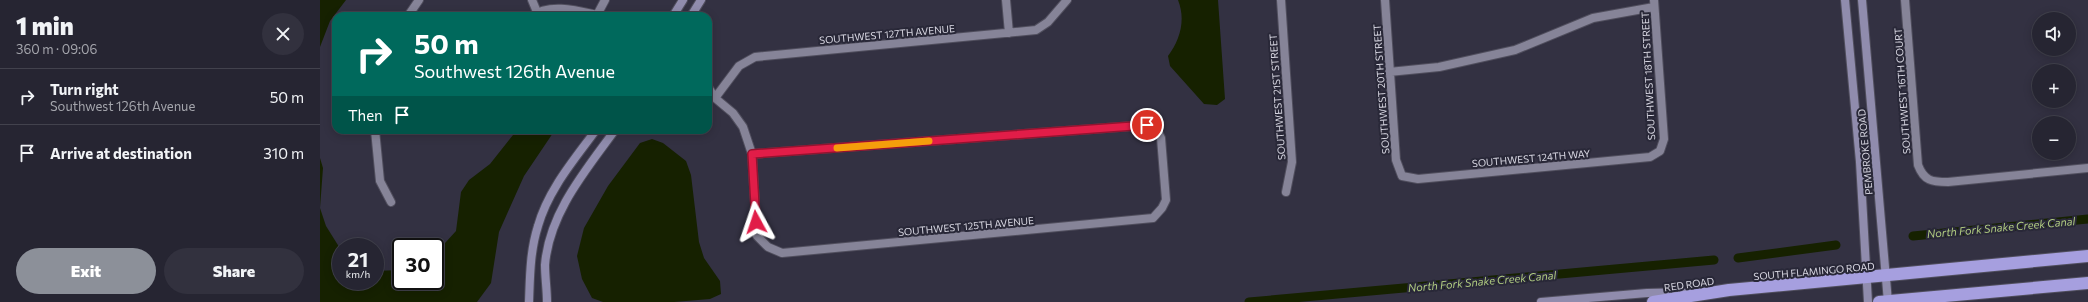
<!DOCTYPE html>
<meta charset="utf-8">
<style>
body{margin:0;font-family:Commissioner,sans-serif;background:#32313e;color:#f1f3f6;height:100vh;display:flex;flex-direction:column;font-size:15px;white-space:nowrap}
*{box-sizing:border-box;margin:0}
p{font-size:13px;color:#a4a5ac}
.icon{flex:none;width:22px;height:22px;fill:none;stroke:currentColor;stroke-width:2;stroke-linecap:round;stroke-linejoin:round}
.map{position:relative;flex:1;overflow:hidden}
.drawer{display:flex;flex-direction:column;background:#262532;width:320px}
.drawer>*{flex:none}
.banner{position:absolute;left:12px;top:12px;width:380px;height:122px;border-radius:12px;box-shadow:0 2px 10px #0003,0 0 0 1px #42424d;background:#00695c;color:#fff;overflow:hidden}
.tools{position:absolute;left:1712px;top:12px;display:grid;gap:8px}
.tools a{display:grid;place-items:center;width:44px;height:44px;border-radius:50%;background:#262532;box-shadow:0 2px 10px #0003,0 0 0 1px #42424d;font-size:20px}
.speed{position:absolute;left:12px;top:238px;display:flex;gap:8px;font-size:20px;font-weight:700;text-align:center}
.speed>*{display:grid;place-content:center;width:52px;height:52px;border-radius:50%;background:#262532;box-shadow:0 2px 10px #0003,0 0 0 1px #42424d;line-height:1}
.speed small{font-size:10px;font-weight:400}
.speed .limit{border:2px solid #111;border-radius:6px;background:#fff;color:#111}
.pin{position:absolute;display:grid;place-items:center;width:34px;height:34px;color:#fff;margin:-17px;border:2px solid #fff;border-radius:50%;box-shadow:0 1px 4px #0007}
.me{position:absolute;width:44px;margin:-22px;rotate:355deg;stroke-linejoin:round;filter:drop-shadow(0 0 3px #0008)}
.turn{display:flex;align-items:center;gap:14px;height:84px;padding:0 16px;font-size:18px}
.turn .icon{width:52px;height:52px;stroke-width:2.5}
.turn b{display:block;font-size:28px;line-height:34px}
.then{display:flex;align-items:center;height:38px;padding:0 16px;background:#0003;gap:8px;font-size:15px}
.round{display:grid;place-items:center;flex:none;width:42px;height:42px;border-radius:21px;background:#32313e}
.headline{display:flex;align-items:center;justify-content:space-between;height:68px;padding:0 16px}
h1{font-size:24px;font-weight:800;line-height:30px}
.action{display:flex;gap:8px;margin-top:auto;padding:8px 16px}
.action a{flex:1;height:46px;border-radius:24px;background:#8c9099;color:#fff;font-size:16px;font-weight:800;line-height:46px;text-align:center}
.action a+a{background:#32313e;color:#f1f3f6}
ul{padding:0;list-style:none}
li{display:flex;align-items:center;gap:12px;height:56px;padding:0 16px;border-top:1px solid #42424d}
li div{flex:1}
li b{display:block;font-size:15px}
li em{font-style:normal}
main{display:flex;flex:1;min-height:0}
.map>svg:first-child{display:block}
.water{fill:#162100}
.lines{fill:none;stroke-linecap:round;stroke-linejoin:round}
.canal{stroke:#162100;stroke-width:9}
.street-casing{stroke:#504e5d;stroke-width:10}
.secondary-casing{stroke:#504e5d;stroke-width:10}
.highway-casing{stroke:#504e5d;stroke-width:14}
.street{stroke:#868498;stroke-width:8}
.secondary{stroke:#908cad;stroke-width:8}
.highway{stroke:#a69fdf;stroke-width:12}
.route-casing{stroke:#92132f;stroke-width:10}
.route{stroke:#e11d48;stroke-width:7}
.slow{stroke:#f59e0b;stroke-width:7}
.labels{text-anchor:middle;dominant-baseline:central;stroke-width:4;stroke-linejoin:round;paint-order:stroke}
.street-label{font-size:10px;fill:#d8d7e2;stroke:#292838}
.water-label{font-size:11px;font-style:italic;fill:#b1cc81;stroke:#292838}
</style>
<main>
<section class="drawer">
<div class="headline"><div><h1>1 min</h1><p>360 m · 09:06</p></div><a class="round"><svg class="icon" aria-label="close" viewBox="0 0 24 24"><path d="M6 6l12 12M18 6L6 18"/></svg></a></div>
<ul>
<li><svg class="icon" aria-label="right" viewBox="0 0 24 24"><path d="M7 20v-9h11M14 6l5 5-5 5"/></svg><div><b>Turn right</b><p>Southwest 126th Avenue</p></div><em>50 m</em></li>
<li><svg class="icon" aria-label="arrive" viewBox="0 0 24 24"><path d="M6 21V4h12l-3 4 3 4H6"/></svg><div><b>Arrive at destination</b></div><em>310 m</em></li>
</ul>
<div class="action"><a>Exit</a><a>Share</a></div>
</section>
<div class="map">
<svg width="1768" height="302" viewBox="0 0 1768 302">
<rect width="100%" height="100%" fill="#333142"/>
<path class="water" d="M 0,0 L 26,0 L 10,21 L 0,47 Z
M 858,0 L 898,0 L 905,99 L 897,105 L 884,104 L 850,66 L 848,56 C 860,40 866,20 858,0 Z
M 197,130 L 235,130 L 204,176 L 179,232 L 171,283 L 157,302 L 0,302 L 0,158 L 3,168 L 0,208 L 6,226 L 21,250 L 21,281 L 55,281 L 55,271 L 81,270 L 81,281 L 115,281 L 115,254 L 136,231 L 141,192 L 149,180 L 170,164 Z
M 332,139 L 343,143 L 366,161 L 371,175 L 379,242 L 384,258 L 400,281 L 401,294 L 390,299 L 354,302 L 283,302 L 272,298 L 262,279 L 257,256 L 264,228 L 288,186 L 320,143 Z"/>
<g class="lines">
<path class="canal" d="M 1593,236 L 1768,219
M 1418,258 L 1516,245
M 929,302 L 1394,260"/>
<g class="street-casing">
<path id="street" d="M 212,0 L 217,12
M 686,0 L 689,33
M 961,0 L 972,162 L 966,192
M 1065,0 L 1076,160 L 1082,176 L 1098,179 L 1330,157 L 1340,151 L 1344,139 L 1334,0
M 1585,0 L 1598,165 C 1604,181 1612,182 1628,182 L 1768,168
M 277,15 L 285,0
M 88,16 L 99,0
M 212,16 C 231,2 262,12 282,16
M 1069,72 L 1119,67 L 1195,50 L 1273,18 L 1334,7
M 388,87 L 395,98 L 413,113 L 423,127 L 432,154 L 437,236 L 448,247 L 462,253 L 833,218 L 842,208 L 846,200 L 841,138 L 837,130 L 827,125 L 432,154
M 395,98 L 419,66 L 435,57 L 716,30 L 728,22 L 747,0
M 55,130 L 60,181 L 71,202"/>
</g>
<g class="secondary-casing">
<path id="secondary" d="M 1525,0 L 1540,162 L 1548,302
M 1542,0 L 1568,302
M 353,16 L 363,0
M 371,16 L 381,0
M 209,302 C 210,276 210,251 218,226 C 228,190 254,160 276,130
M 227,302 C 227,290 225,277 225,265 C 229,213 266,170 295,130
M 1221,302 L 1327,293 L 1368,292"/>
</g>
<g class="highway-casing">
<path id="highway" d="M 1333,302 L 1409,290 L 1768,256
M 1559,302 L 1768,283"/>
</g>
<use href="#street" class="street"/>
<use href="#secondary" class="secondary"/>
<use href="#highway" class="highway"/>
</g>
<g class="lines">
<g class="route-casing">
<path id="route" d="M 436,222 L 432,154 L 827,125"/>
</g>
<use href="#route" class="route"/>
<path class="slow" d="M 517,148 L 609,141"/>
</g>
<g class="labels">
<g class="street-label">
<text transform="translate(567 34) rotate(-5)">SOUTHWEST 127TH AVENUE</text>
<text transform="translate(1328 76) rotate(-93)">SOUTHWEST 18TH STREET</text>
<text transform="translate(1061 89) rotate(-94)">SOUTHWEST 20TH STREET</text>
<text transform="translate(1582 91) rotate(-94)">SOUTHWEST 16TH COURT</text>
<text transform="translate(957 97) rotate(-94)">SOUTHWEST 21ST STREET</text>
<text transform="translate(1545 152) rotate(-95)">PEMBROKE ROAD</text>
<text transform="translate(1211 158) rotate(-5)">SOUTHWEST 124TH WAY</text>
<text transform="translate(646 226) rotate(-5)">SOUTHWEST 125TH AVENUE</text>
<text transform="translate(1494 271) rotate(-5)">SOUTH FLAMINGO ROAD</text>
<text transform="translate(1369 284) rotate(-8)">RED ROAD</text>
</g>
<g class="water-label">
<text transform="translate(1681 227) rotate(-5)">North Fork Snake Creek Canal</text>
<text transform="translate(1162 281) rotate(-5)">North Fork Snake Creek Canal</text>
</g>
</g>
</svg>
<div class="tools">
<a><svg class="icon" aria-label="sound" viewBox="0 0 24 24"><path d="M4 9h4l5-4v14l-5-4H4zM17 9q2 3 0 6"/></svg></a>
<a>+</a>
<a>−</a>
</div>
<div class="speed"><div>21<small>km/h</small></div><div class="limit">30</div></div>
<div class="pin" style="left:827px;top:125px;background:#d93025"><svg class="icon" aria-label="arrive" viewBox="0 0 24 24"><path d="M6 21V4h12l-3 4 3 4H6"/></svg></div>
<svg class="me" style="left:436px;top:222px" viewBox="-20 -20 40 40"><path d="M0-17L14 15 0 8-14 15z" fill="#e11d48" stroke="#fff" stroke-width="4"/></svg>
<div class="banner">
<div class="turn"><svg class="icon" aria-label="right" viewBox="0 0 24 24"><path d="M7 20v-9h11M14 6l5 5-5 5"/></svg><div><b>50 m</b>Southwest 126th Avenue</div></div>
<div class="then">Then<svg class="icon" aria-label="arrive" viewBox="0 0 24 24"><path d="M6 21V4h12l-3 4 3 4H6"/></svg></div>
</div>
</div>
</main>
